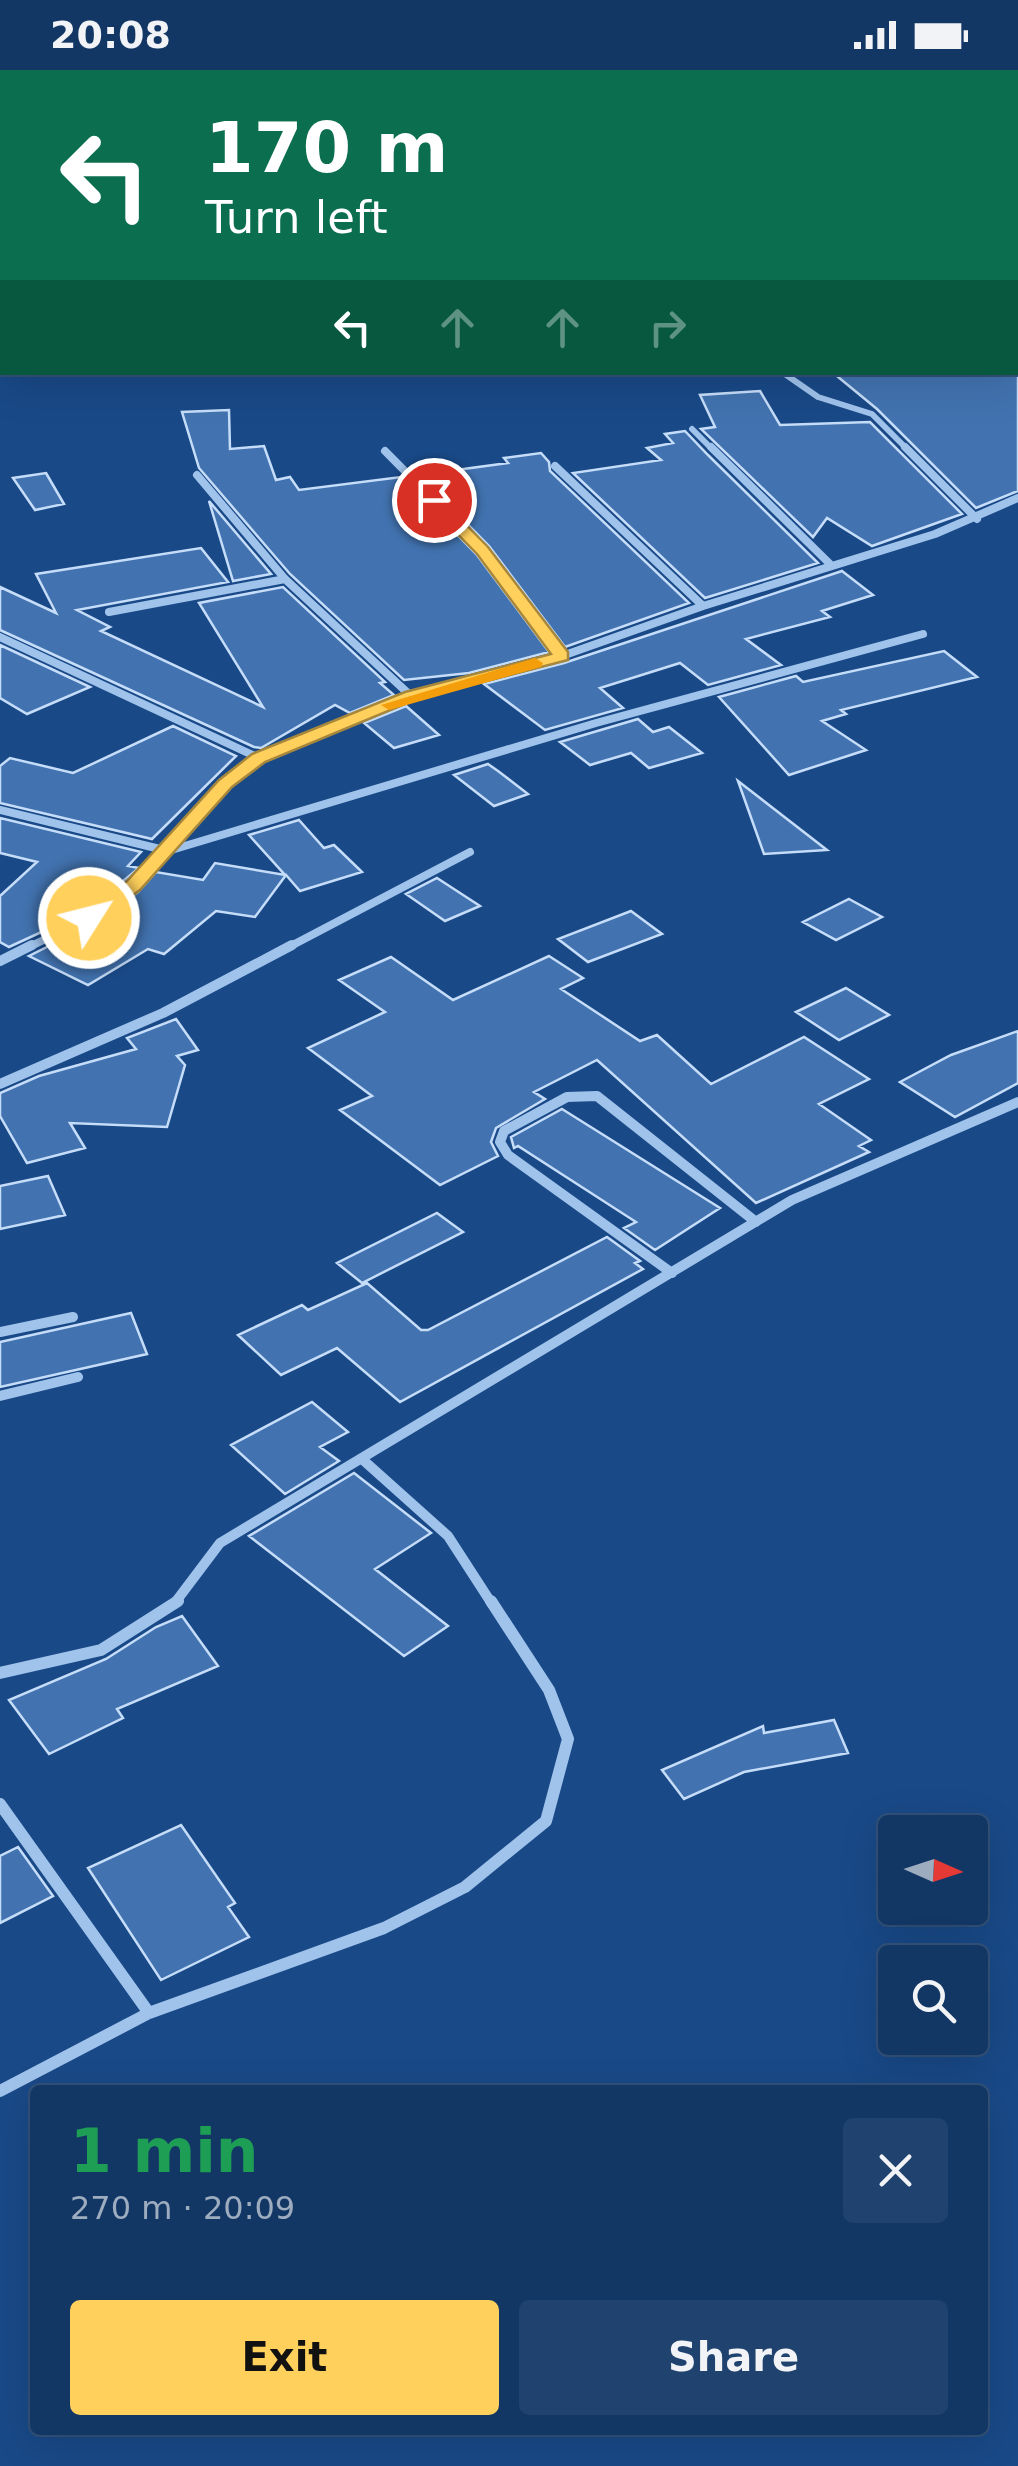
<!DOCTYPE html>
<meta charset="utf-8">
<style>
body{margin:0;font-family:"DejaVu Sans",sans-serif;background:#20426e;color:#f1f3f6;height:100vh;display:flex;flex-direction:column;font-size:38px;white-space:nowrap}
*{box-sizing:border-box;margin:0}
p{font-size:32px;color:#9dacbf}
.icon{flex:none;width:55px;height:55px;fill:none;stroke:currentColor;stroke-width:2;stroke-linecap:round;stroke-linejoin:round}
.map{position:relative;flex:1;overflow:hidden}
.details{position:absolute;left:30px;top:2015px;width:958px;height:350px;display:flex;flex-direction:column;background:#133765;border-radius:10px;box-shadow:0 10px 40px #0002,0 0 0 2px #325179}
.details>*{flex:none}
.banner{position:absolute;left:0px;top:0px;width:1020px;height:305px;box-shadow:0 10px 40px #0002,0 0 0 2px #325179;background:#0b6e4f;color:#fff;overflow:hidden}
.needle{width:65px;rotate:93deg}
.tools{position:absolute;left:878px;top:1745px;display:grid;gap:20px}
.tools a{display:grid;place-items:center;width:110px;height:110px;border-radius:10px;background:#133765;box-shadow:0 10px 40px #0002,0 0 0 2px #325179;font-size:50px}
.pin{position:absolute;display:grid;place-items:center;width:85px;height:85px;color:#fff;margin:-42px;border:5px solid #fff;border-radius:50%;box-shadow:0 2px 10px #0007}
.me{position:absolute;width:110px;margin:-55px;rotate:54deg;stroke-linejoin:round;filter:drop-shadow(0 0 8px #0008)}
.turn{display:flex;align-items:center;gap:35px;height:210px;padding:0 40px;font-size:45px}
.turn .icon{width:130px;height:130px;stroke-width:2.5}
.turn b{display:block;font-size:70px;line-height:85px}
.lanes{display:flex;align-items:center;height:95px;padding:0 40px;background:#0003;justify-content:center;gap:50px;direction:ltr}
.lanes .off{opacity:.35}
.round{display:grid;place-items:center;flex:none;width:105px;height:105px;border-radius:10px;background:#20426e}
.headline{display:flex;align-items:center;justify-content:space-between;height:170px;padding:0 40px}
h1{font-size:60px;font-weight:600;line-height:75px;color:#1e9e55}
.action{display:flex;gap:20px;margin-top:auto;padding:20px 40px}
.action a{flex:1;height:115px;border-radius:10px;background:#ffd05c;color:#111;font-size:40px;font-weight:600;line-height:115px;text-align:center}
.action a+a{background:#20426e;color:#f1f3f6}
.status{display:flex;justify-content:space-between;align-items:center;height:70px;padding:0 50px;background:#133765;direction:ltr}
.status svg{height:28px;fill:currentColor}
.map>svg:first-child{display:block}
.building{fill:#4273b0;stroke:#c6ddf9;stroke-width:2.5}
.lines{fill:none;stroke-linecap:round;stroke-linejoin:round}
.street-far3{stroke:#a0c3ec;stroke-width:6}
.street-far2{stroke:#a0c3ec;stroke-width:8}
.street-far1{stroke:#a0c3ec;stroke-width:10}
.street{stroke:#a0c3ec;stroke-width:12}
.route{fill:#ffd05c;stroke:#a6873c;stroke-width:2.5}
.slow{fill:#f59e0b}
</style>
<div class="status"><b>20:08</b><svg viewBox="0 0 49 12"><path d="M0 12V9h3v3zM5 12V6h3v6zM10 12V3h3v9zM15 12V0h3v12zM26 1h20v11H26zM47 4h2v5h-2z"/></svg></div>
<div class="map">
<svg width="1018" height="2396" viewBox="0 0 1018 2396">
<rect width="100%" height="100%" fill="#194987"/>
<path class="building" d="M 832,302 L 1018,302 L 1018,421 L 976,438 L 877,339 Z
M 760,321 L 780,355 L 870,352 L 962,444 L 872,476 L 827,448 L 813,467 L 701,359 L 715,357 L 700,325 Z
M 229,340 L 230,379 L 264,376 L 276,410 L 290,407 L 299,420 L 401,407 L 477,485 L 549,582 L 469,603 L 404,610 L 290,504 L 199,398 L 182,342 Z
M 685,361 L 708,385 L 818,493 L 705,528 L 573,403 L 661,390 L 647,378 L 673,373 L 665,364 Z
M 541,383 L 549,392 L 550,401 L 689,533 L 565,577 L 489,476 L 419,405 L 508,393 L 504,388 Z
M 46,403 L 64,434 L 35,440 L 13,408 Z
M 209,431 L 271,504 L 233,511 Z
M 201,478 L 228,512 L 77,540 L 110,557 L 101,561 L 263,637 L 199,533 L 283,517 L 385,612 L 380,613 L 394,625 L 350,643 L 335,635 L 261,678 L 254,677 L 0,560 L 0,517 L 56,543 L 36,504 Z
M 842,501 L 873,525 L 822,541 L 830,547 L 746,569 L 781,595 L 708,615 L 680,593 L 600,618 L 623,638 L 545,660 L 484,614 L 564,593 Z
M 0,575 L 90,617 L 27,644 L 0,628 Z
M 944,581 L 977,607 L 841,640 L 846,644 L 822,651 L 866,680 L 789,705 L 719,627 L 796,606 L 803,612 Z
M 406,636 L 439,665 L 394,678 L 364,653 Z
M 638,649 L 653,662 L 669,657 L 702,683 L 649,698 L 631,683 L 590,695 L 560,672 Z
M 173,656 L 236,686 L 152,769 L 0,733 L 0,696 L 10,688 L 73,703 Z
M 488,694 L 498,701 L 528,724 L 494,736 L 454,705 Z
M 738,711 L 827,780 L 764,784 Z
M 0,748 L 141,782 L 128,796 L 139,798 L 85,842 L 9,877 L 0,872 L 0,826 L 37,792 L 0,783 Z
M 299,750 L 324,778 L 334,775 L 362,802 L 300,821 L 286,805 L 255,847 L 216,841 L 164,884 L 148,879 L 88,915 L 29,886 L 93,854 L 138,822 L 156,802 L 203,810 L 215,793 L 285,805 L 249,765 Z
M 437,808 L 480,836 L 445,851 L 406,824 Z
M 849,829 L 882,847 L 836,870 L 803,852 Z
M 631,841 L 662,864 L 588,892 L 558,869 Z
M 549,886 L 583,908 L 561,919 L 640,971 L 657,965 L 711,1014 L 804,967 L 869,1009 L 819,1034 L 871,1070 L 859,1076 L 869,1082 L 756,1133 L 597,990 L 534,1022 L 545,1029 L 496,1058 L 491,1072 L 498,1086 L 440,1115 L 340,1040 L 372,1026 L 308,978 L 385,942 L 339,910 L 391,887 L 453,930 Z
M 846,918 L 889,945 L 839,970 L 796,942 Z
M 176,949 L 198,980 L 177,986 L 185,995 L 167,1057 L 70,1053 L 85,1078 L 27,1093 L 0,1046 L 0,1023 L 39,1006 L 136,979 L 127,968 Z
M 1018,961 L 1018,1013 L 955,1047 L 900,1012 L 951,985 Z
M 562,1039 L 720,1138 L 655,1180 L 624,1158 L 636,1152 L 518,1076 L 514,1078 L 511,1067 Z
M 48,1106 L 65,1145 L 0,1159 L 0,1116 Z
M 437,1143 L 463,1162 L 362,1213 L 337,1193 Z
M 607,1167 L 640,1191 L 635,1193 L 643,1199 L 400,1332 L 337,1278 L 281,1305 L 238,1265 L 302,1235 L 308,1240 L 367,1213 L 421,1260 L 428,1260 Z
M 131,1243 L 147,1284 L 0,1317 L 0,1272 Z
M 312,1332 L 348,1362 L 320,1377 L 339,1391 L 285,1424 L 231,1375 Z
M 354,1403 L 431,1463 L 375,1499 L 448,1556 L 404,1586 L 249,1466 Z
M 182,1546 L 218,1596 L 117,1639 L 123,1648 L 49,1684 L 9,1630 L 106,1589 L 156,1557 Z
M 834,1650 L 848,1683 L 744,1702 L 684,1729 L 662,1700 L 763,1656 L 764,1663 Z
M 181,1755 L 235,1833 L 228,1837 L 249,1867 L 161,1910 L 88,1798 Z
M 18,1777 L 53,1826 L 0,1853 L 0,1786 Z"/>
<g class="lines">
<path class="street-far3" d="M 212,0 L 216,2
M 134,2 L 146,0
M 782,302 L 818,327 L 872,344 L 908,380
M 692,359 L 713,380"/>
<path class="street-far2" d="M 711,377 L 832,496
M 905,377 L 977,449
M 385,381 L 483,480 L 562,586
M 555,396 L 703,536
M 197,405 L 285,509 L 411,626
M 109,542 L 285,509
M 0,567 L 259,688
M 0,740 L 168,781 L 596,653 L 923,564
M 27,878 L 89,848 L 133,816 L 226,714 L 259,688 L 411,626 L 562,586 L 703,536 L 935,464 L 1018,428
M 287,878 L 470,782"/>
<path class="street-far1" d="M 0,891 L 32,875
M 0,1014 L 163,943 L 292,875
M 672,1203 L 508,1085 L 500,1072 L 504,1061 L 567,1027 L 597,1026 L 756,1152
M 0,1262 L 73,1247
M 0,1326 L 78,1307
M 362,1389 L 448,1466 L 492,1534
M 174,1534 L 220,1473 L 792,1130 L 1018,1032"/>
<path class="street" d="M 0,1603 L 101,1580 L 178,1531
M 0,1734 L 149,1943
M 0,2021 L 149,1943 L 384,1858 L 465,1817 L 546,1751 L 568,1669 L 549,1620 L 491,1531"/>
</g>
<path class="route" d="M 428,427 L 439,427 L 488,477 L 568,582 L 568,590 L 417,629 L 265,692 L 232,717 L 140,820 L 96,852 L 82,852 L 82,843 L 126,812 L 219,710 L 252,684 L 405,622 L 551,584 L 477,484 L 428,434 Z"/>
<path class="slow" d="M 535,588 L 543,593 L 541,597 L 389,640 L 381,635 Z"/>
</svg>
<div class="tools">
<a><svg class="needle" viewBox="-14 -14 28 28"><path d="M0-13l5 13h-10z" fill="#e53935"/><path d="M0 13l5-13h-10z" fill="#9dacbf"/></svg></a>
<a><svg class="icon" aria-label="search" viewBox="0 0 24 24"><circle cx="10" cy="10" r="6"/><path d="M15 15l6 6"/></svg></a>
</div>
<div class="pin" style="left:434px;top:430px;background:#d93025"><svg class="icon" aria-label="arrive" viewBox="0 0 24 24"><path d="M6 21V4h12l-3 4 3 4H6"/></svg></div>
<svg class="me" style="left:89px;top:848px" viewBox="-20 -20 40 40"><circle r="17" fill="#ffd05c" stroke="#fff" stroke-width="3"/><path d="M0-11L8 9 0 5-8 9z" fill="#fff"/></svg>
<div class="banner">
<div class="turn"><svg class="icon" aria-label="left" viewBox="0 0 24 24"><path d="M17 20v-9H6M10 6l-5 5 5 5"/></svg><div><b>170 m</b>Turn left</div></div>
<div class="lanes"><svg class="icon" aria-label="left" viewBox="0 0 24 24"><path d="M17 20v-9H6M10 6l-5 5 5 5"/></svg><svg class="icon off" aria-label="ahead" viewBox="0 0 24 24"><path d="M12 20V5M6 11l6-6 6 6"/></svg><svg class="icon off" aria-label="ahead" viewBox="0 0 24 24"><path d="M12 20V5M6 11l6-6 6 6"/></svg><svg class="icon off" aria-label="right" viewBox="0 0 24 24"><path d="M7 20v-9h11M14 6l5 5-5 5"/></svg></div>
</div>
<section class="details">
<div class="headline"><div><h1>1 min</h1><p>270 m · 20:09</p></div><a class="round"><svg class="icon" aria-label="close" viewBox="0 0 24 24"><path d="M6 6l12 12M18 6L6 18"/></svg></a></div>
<div class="action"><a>Exit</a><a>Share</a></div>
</section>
</div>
